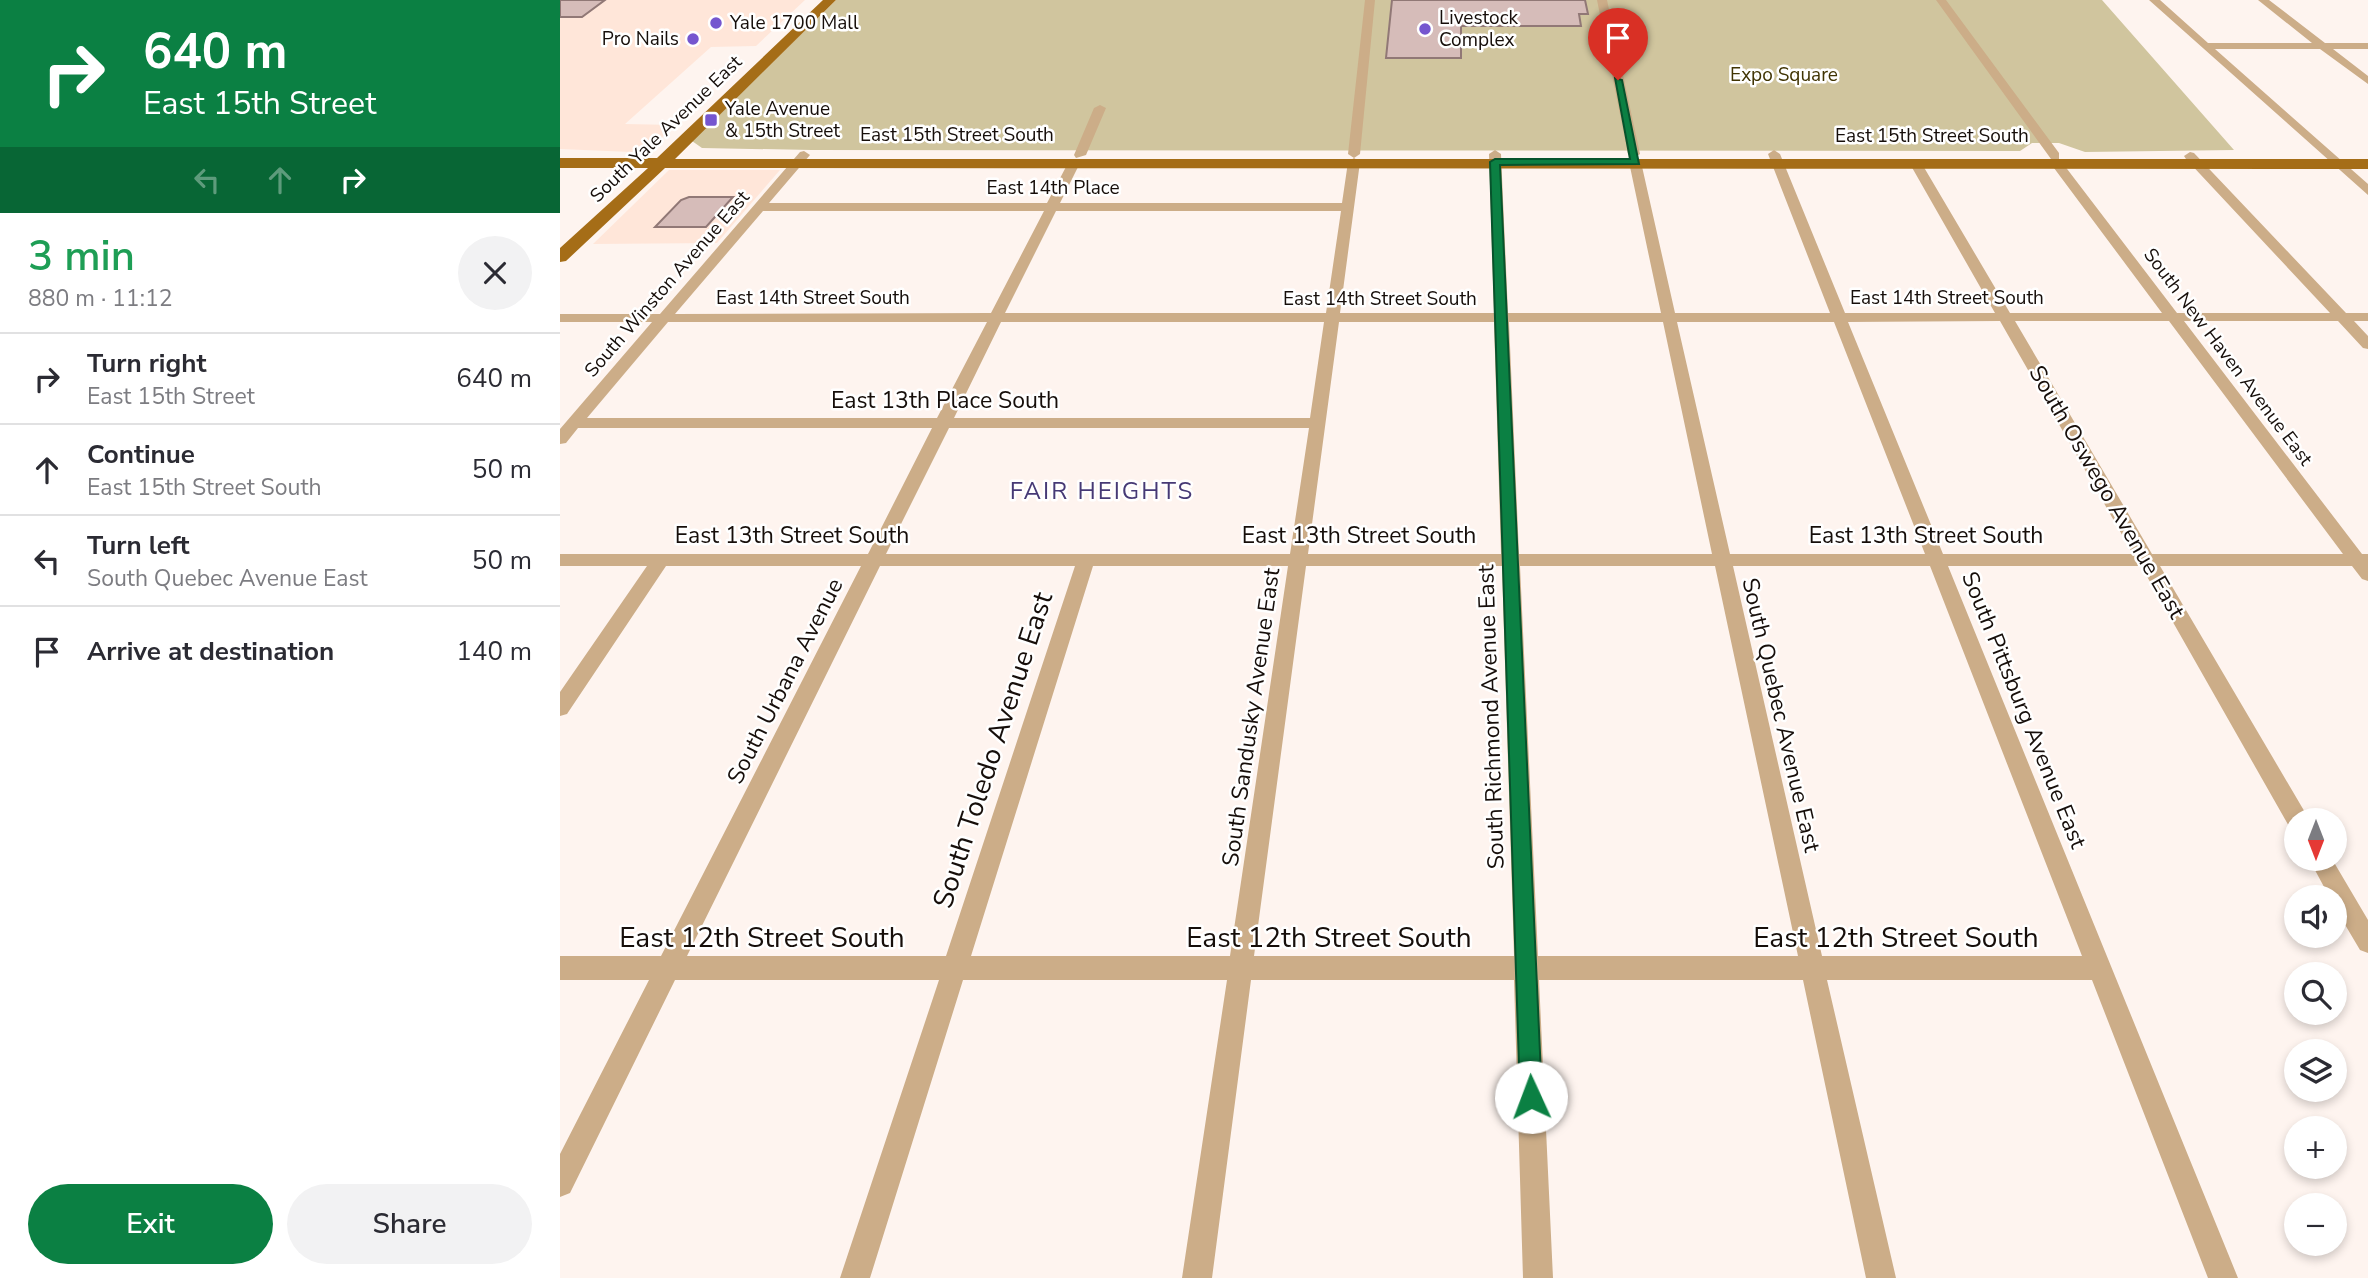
<!DOCTYPE html>
<meta charset="utf-8">
<style>
body{margin:0;font-family:"Nunito Sans",sans-serif;background:#f2f2f3;color:#2b2b33;height:100vh;display:flex;flex-direction:column;font-size:26px;white-space:nowrap}
*{box-sizing:border-box;margin:0}
p{font-size:23px;color:#7c7c81}
.icon{flex:none;width:38px;height:38px;fill:none;stroke:currentColor;stroke-width:2;stroke-linecap:round;stroke-linejoin:round}
.map{position:relative;flex:1;overflow:hidden}
.sheet{display:flex;flex-direction:column;background:#fff;width:560px}
.sheet>*{flex:none}
.banner{background:#0b8043;color:#fff;overflow:hidden}
.needle{width:46px;rotate:180deg}
.tools{position:absolute;left:1724px;top:808px;display:grid;gap:14px}
.tools a{display:grid;place-items:center;width:63px;height:63px;border-radius:50%;background:#fff;box-shadow:0 4px 10px #0003;font-size:35px}
.pin{position:absolute;display:grid;place-items:center;width:60px;height:60px;color:#fff;margin:-72px -30px;border-radius:50% 50% 50% 0;rotate:-45deg;box-shadow:0 0 7px #0007}
.pin .icon{rotate:45deg}
.me{position:absolute;width:77px;margin:-38px;rotate:358deg;stroke-linejoin:round;filter:drop-shadow(0 0 5px #0008)}
.turn{display:flex;align-items:center;gap:24px;height:147px;padding:0 28px;font-size:32px}
.turn .icon{width:91px;height:91px;stroke-width:2.5}
.turn b{display:block;font-size:49px;line-height:60px}
.lanes{display:flex;align-items:center;height:66px;padding:0 28px;background:#0003;justify-content:center;gap:35px;direction:ltr}
.lanes .off{opacity:.35}
.round{display:grid;place-items:center;flex:none;width:74px;height:74px;border-radius:37px;background:#f2f2f3}
.head{display:flex;align-items:center;justify-content:space-between;height:119px;padding:0 28px}
h1{font-size:42px;font-weight:600;line-height:52px;color:#1e9e55}
.cta{display:flex;gap:14px;margin-top:auto;padding:14px 28px}
.cta a{flex:1;height:80px;border-radius:42px;background:#0b8043;color:#fff;font-size:28px;font-weight:600;line-height:80px;text-align:center}
.cta a+a{background:#f2f2f3;color:#2b2b33}
ul{padding:0;list-style:none}
li{display:flex;align-items:center;gap:21px;height:91px;padding:0 28px;border-top:2px solid #e1e1e2}
li div{flex:1}
li b{display:block;font-size:26px}
li em{font-style:normal}
main{display:flex;flex:1;min-height:0}
.map>svg:first-child{display:block}
.built{fill:#ffe6d9}
.green{fill:#d0c59e}
.building{fill:#d6bcb9;stroke:#917876;stroke-width:2}
.lines{fill:none;stroke-linecap:round;stroke-linejoin:round}
.minor{fill:#ccad88;fill-rule:evenodd}
.major{fill:#a56d17;fill-rule:evenodd}
.route{fill:#0b8043;stroke:#07532c;stroke-width:2}
.poi-dot{fill:#7556cf;stroke:#fff;stroke-width:2.5}
.labels{text-anchor:middle;dominant-baseline:central;stroke-width:5;stroke-linejoin:round;paint-order:stroke}
.far-poi-label{font-size:19px;fill:#160e0a;stroke:#fff;text-anchor:start}
.far-park-label{font-size:19px;fill:#403403;stroke:#fff}
.far-street-label{font-size:19px;fill:#160e0a;stroke:#fff}
.street-label{font-size:23px;fill:#160e0a;stroke:#fff}
.neighbourhood-label{font-size:24px;letter-spacing:2px;fill:#463975;stroke:#fff}
.near-street-label{font-size:28px;fill:#160e0a;stroke:#fff}
</style>
<main>
<section class="sheet">
<div class="banner">
<div class="turn"><svg class="icon" aria-label="right" viewBox="0 0 24 24"><path d="M7 20v-9h11M14 6l5 5-5 5"/></svg><div><b>640 m</b>East 15th Street</div></div>
<div class="lanes"><svg class="icon off" aria-label="left" viewBox="0 0 24 24"><path d="M17 20v-9H6M10 6l-5 5 5 5"/></svg><svg class="icon off" aria-label="ahead" viewBox="0 0 24 24"><path d="M12 20V5M6 11l6-6 6 6"/></svg><svg class="icon" aria-label="right" viewBox="0 0 24 24"><path d="M7 20v-9h11M14 6l5 5-5 5"/></svg></div>
</div>
<div class="head"><div><h1>3 min</h1><p>880 m · 11:12</p></div><a class="round"><svg class="icon" aria-label="close" viewBox="0 0 24 24"><path d="M6 6l12 12M18 6L6 18"/></svg></a></div>
<ul>
<li><svg class="icon" aria-label="right" viewBox="0 0 24 24"><path d="M7 20v-9h11M14 6l5 5-5 5"/></svg><div><b>Turn right</b><p>East 15th Street</p></div><em>640 m</em></li>
<li><svg class="icon" aria-label="ahead" viewBox="0 0 24 24"><path d="M12 20V5M6 11l6-6 6 6"/></svg><div><b>Continue</b><p>East 15th Street South</p></div><em>50 m</em></li>
<li><svg class="icon" aria-label="left" viewBox="0 0 24 24"><path d="M17 20v-9H6M10 6l-5 5 5 5"/></svg><div><b>Turn left</b><p>South Quebec Avenue East</p></div><em>50 m</em></li>
<li><svg class="icon" aria-label="arrive" viewBox="0 0 24 24"><path d="M6 21V4h12l-3 4 3 4H6"/></svg><div><b>Arrive at destination</b></div><em>140 m</em></li>
</ul>
<div class="cta"><a>Exit</a><a>Share</a></div>
</section>
<div class="map">
<svg width="1808" height="1278" viewBox="0 0 1808 1278">
<rect width="100%" height="100%" fill="#fef4ef"/>
<path class="built" d="M 0,0 L 245,0 L 196,46 L 151,47 L 65,124 L 116,125 L 90,148 L 71,152 L 0,149 Z
M 109,170 L 220,170 L 157,243 L 33,244 Z"/>
<path class="green" d="M 276,0 L 1542,0 L 1674,150 L 1525,152 L 1499,143 L 1472,143 L 1460,151 L 252,150 L 142,148 L 132,141 Z"/>
<path class="building" d="M 0,0 L 45,0 L 22,17 L 0,17 Z
M 832,0 L 1025,0 L 1028,14 L 1019,14 L 1021,26 L 901,26 L 901,58 L 826,58 Z
M 129,197 L 173,197 L 146,227 L 95,227 L 121,200 Z"/>
<g class="lines">
<path class="minor" d="M 805,0 L 815,0 L 800,154 L 794,158 L 788,154 Z
M 1037,0 L 1047,0 L 1080,154 L 1074,158 L 1068,154 Z
M 1376,0 L 1386,0 L 1499,153 L 1499,159 L 1491,159 Z
M 1589,0 L 1600,0 L 1648,43 L 1752,43 L 1698,0 L 1709,0 L 1765,43 L 1808,43 L 1808,49 L 1773,49 L 1808,76 L 1808,84 L 1760,49 L 1655,49 L 1808,184 L 1808,195 Z
M 540,105 L 546,108 L 526,155 L 516,158 L 514,155 L 534,108 Z
M 935,150 L 941,154 L 948,313 L 1101,313 L 1069,162 L 1075,158 L 1081,162 L 1115,313 L 1270,313 L 1208,154 L 1214,150 L 1220,154 L 1285,313 L 1435,313 L 1350,164 L 1356,160 L 1362,164 L 1450,313 L 1602,313 L 1491,164 L 1497,160 L 1501,161 L 1617,313 L 1770,313 L 1626,159 L 1624,156 L 1630,152 L 1634,153 L 1786,313 L 1808,313 L 1808,321 L 1794,321 L 1808,336 L 1808,349 L 1803,348 L 1778,321 L 1624,321 L 1802,554 L 1808,554 L 1808,581 L 1802,579 L 1792,566 L 1600,566 L 1746,814 L 1749,821 L 1736,821 L 1736,830 L 1730,828 L 1581,566 L 1388,566 L 1678,1278 L 1648,1278 L 1532,980 L 1267,980 L 1336,1278 L 1306,1278 L 1243,980 L 979,980 L 993,1278 L 963,1278 L 954,980 L 691,980 L 652,1278 L 622,1278 L 667,980 L 403,980 L 310,1278 L 280,1278 L 379,980 L 115,980 L 10,1193 L 0,1197 L 0,1154 L 89,980 L 0,980 L 0,956 L 101,956 L 301,566 L 106,566 L 7,714 L 0,716 L 0,692 L 87,566 L 0,566 L 0,554 L 308,554 L 372,428 L 18,428 L 6,443 L 0,444 L 0,429 L 92,322 L 0,322 L 0,314 L 100,314 L 240,152 L 244,151 L 250,155 L 209,203 L 487,203 L 508,163 L 514,159 L 520,163 L 500,203 L 782,203 L 788,162 L 794,158 L 800,162 L 780,313 L 934,313 L 929,154 ZM 203,211 L 484,211 L 431,313 L 115,314 ZM 496,211 L 781,211 L 766,313 L 445,313 ZM 1440,321 L 1573,554 L 1383,554 L 1288,322 ZM 1455,321 L 1609,321 L 1783,554 L 1592,554 ZM 108,322 L 427,322 L 377,418 L 27,418 ZM 441,322 L 764,322 L 750,418 L 394,418 ZM 779,322 L 934,322 L 941,554 L 748,554 ZM 949,322 L 1103,322 L 1152,554 L 959,554 ZM 1117,322 L 1274,322 L 1365,554 L 1170,554 ZM 389,428 L 749,428 L 730,554 L 326,554 ZM 320,566 L 515,566 L 386,956 L 127,956 ZM 533,566 L 728,566 L 670,956 L 411,956 ZM 746,566 L 942,566 L 954,956 L 694,956 ZM 960,566 L 1155,566 L 1238,956 L 978,956 ZM 1173,566 L 1370,566 L 1522,956 L 1262,956 Z
M 1749,859 L 1772,859 L 1808,920 L 1808,953 L 1800,950 L 1774,906 L 1774,898 L 1770,898 Z"/>
<path class="major" d="M 263,0 L 276,0 L 115,159 L 1808,159 L 1808,169 L 105,168 L 6,261 L 0,262 L 0,248 L 88,168 L 0,168 L 0,158 L 97,158 Z"/>
</g>
<path class="route" d="M 1055,78 L 1062,80 L 1079,164 L 940,165 L 982,1097 L 979,1105 L 971,1108 L 963,1105 L 960,1097 L 930,162 L 935,159 L 1070,159 Z"/>
<g class="poi-dot">
<circle cx="156" cy="23" r="7"/>
<circle cx="865" cy="29" r="7"/>
<circle cx="133" cy="39" r="7"/>
<rect x="144" y="113" width="14" height="14" rx="3.5"/>
</g>
<g class="labels">
<g class="far-poi-label">
<text x="879" y="18">Livestock<tspan x="879" dy="22">Complex</tspan></text>
<text x="170" y="23">Yale 1700 Mall</text>
<text x="119" y="39" text-anchor="end">Pro Nails</text>
<text x="165" y="109">Yale Avenue<tspan x="165" dy="22">&amp; 15th Street</tspan></text>
</g>
<g class="far-park-label">
<text x="1224" y="75">Expo Square</text>
</g>
<g class="far-street-label">
<text transform="translate(106 129) rotate(-44)">South Yale Avenue East</text>
<text x="397" y="135">East 15th Street South</text>
<text x="1372" y="136">East 15th Street South</text>
<text x="493" y="188">East 14th Place</text>
<text transform="translate(107 284) rotate(-49)">South Winston Avenue East</text>
<text x="253" y="298">East 14th Street South</text>
<text x="1387" y="298">East 14th Street South</text>
<text x="820" y="299">East 14th Street South</text>
<text transform="translate(1668 357) rotate(53)">South New Haven Avenue East</text>
</g>
<g class="street-label">
<text x="385" y="400">East 13th Place South</text>
<text transform="translate(1547 492) rotate(60)">South Oswego Avenue East</text>
<text x="232" y="535">East 13th Street South</text>
<text x="799" y="535">East 13th Street South</text>
<text x="1366" y="535">East 13th Street South</text>
<text transform="translate(225 681) rotate(-63)">South Urbana Avenue</text>
<text transform="translate(1464 710) rotate(68)">South Pittsburg Avenue East</text>
<text transform="translate(1221 715) rotate(77)">South Quebec Avenue East</text>
<text transform="translate(691 717) rotate(-82)">South Sandusky Avenue East</text>
<text transform="translate(931 717) rotate(-92)">South Richmond Avenue East</text>
</g>
<g class="neighbourhood-label">
<text x="542" y="491">FAIR HEIGHTS</text>
</g>
<g class="near-street-label">
<text transform="translate(433 750) rotate(-72)">South Toledo Avenue East</text>
<text x="202" y="938">East 12th Street South</text>
<text x="769" y="938">East 12th Street South</text>
<text x="1336" y="938">East 12th Street South</text>
</g>
</g>
</svg>
<div class="tools">
<a><svg class="needle" viewBox="-14 -14 28 28"><path d="M0-13l5 13h-10z" fill="#e53935"/><path d="M0 13l5-13h-10z" fill="#7c7c81"/></svg></a>
<a><svg class="icon" aria-label="sound" viewBox="0 0 24 24"><path d="M4 9h4l5-4v14l-5-4H4zM17 9q2 3 0 6"/></svg></a>
<a><svg class="icon" aria-label="search" viewBox="0 0 24 24"><circle cx="10" cy="10" r="6"/><path d="M15 15l6 6"/></svg></a>
<a><svg class="icon" aria-label="layers" viewBox="0 0 24 24"><path d="M12 4l9 5-9 5-9-5zM3 14l9 5 9-5"/></svg></a>
<a>+</a>
<a>−</a>
</div>
<div class="pin" style="left:1058px;top:80px;background:#d93025"><svg class="icon" aria-label="arrive" viewBox="0 0 24 24"><path d="M6 21V4h12l-3 4 3 4H6"/></svg></div>
<svg class="me" style="left:971px;top:1097px" viewBox="-20 -20 40 40"><circle r="19" fill="#fff"/><path d="M0-13L10 11 0 6-10 11z" fill="#0b8043"/></svg>
</div>
</main>
